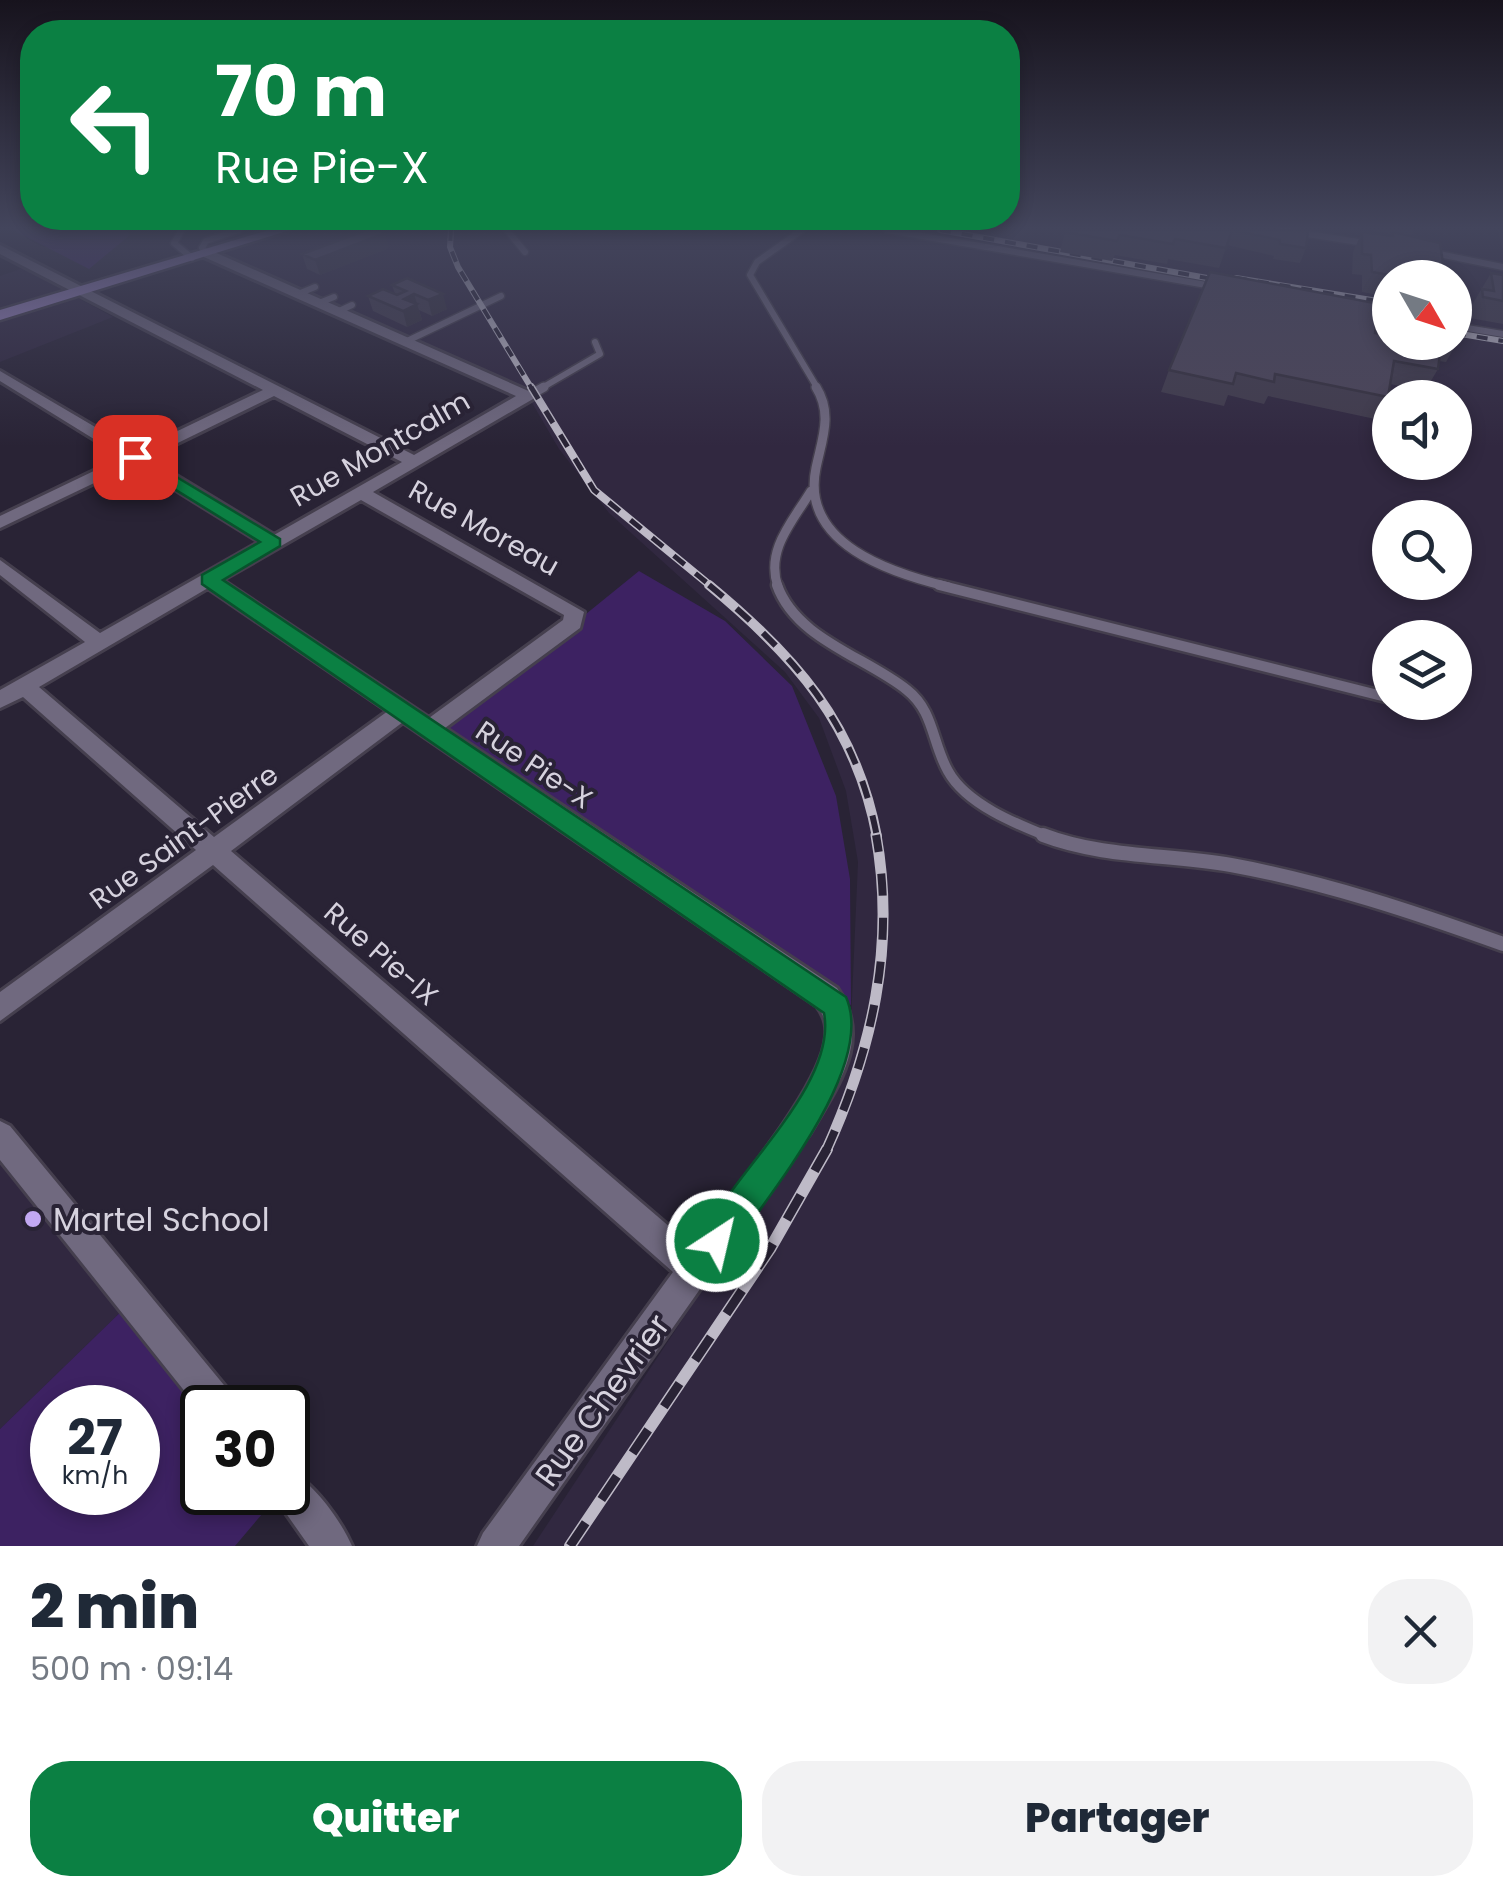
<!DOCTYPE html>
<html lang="fr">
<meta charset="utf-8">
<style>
body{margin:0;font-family:Poppins,sans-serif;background:#f2f2f3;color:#1f2937;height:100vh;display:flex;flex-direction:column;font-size:38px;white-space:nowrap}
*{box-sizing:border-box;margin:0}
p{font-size:32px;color:#747a83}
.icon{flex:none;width:55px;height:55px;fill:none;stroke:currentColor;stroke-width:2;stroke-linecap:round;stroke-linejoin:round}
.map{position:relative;height:1546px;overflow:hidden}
.panel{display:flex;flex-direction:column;background:#fff;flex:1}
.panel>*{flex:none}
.banner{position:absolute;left:20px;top:20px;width:1000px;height:210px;border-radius:40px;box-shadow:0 5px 15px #0003;background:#0b8043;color:#fff;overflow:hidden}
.needle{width:65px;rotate:129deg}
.tools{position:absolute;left:1372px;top:260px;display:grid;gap:20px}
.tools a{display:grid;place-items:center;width:100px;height:100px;border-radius:50%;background:#fff;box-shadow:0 5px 15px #0003;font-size:50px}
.speed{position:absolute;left:30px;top:1385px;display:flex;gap:20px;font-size:50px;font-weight:700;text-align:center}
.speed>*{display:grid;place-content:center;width:130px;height:130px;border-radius:50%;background:#fff;box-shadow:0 5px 15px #0003;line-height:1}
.speed small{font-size:25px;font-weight:400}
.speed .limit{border:5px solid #111;border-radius:15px;background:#fff;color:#111}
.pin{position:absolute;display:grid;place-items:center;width:85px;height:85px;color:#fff;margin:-42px;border-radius:20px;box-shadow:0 5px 15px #0006}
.me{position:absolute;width:110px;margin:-55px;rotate:35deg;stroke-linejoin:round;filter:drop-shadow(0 0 8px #0008)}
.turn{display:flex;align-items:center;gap:35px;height:210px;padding:0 30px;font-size:45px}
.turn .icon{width:130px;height:130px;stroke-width:2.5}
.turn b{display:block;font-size:70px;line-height:85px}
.round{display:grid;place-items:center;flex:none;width:105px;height:105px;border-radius:40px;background:#f2f2f3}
.headline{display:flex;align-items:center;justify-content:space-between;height:170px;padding:0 30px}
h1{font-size:60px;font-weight:800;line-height:75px}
.button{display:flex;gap:20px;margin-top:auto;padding:20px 30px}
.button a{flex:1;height:115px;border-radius:40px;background:#0b8043;color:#fff;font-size:40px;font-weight:800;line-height:115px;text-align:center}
.button a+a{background:#f2f2f3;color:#1f2937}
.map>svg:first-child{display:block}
.built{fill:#312840;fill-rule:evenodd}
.green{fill:#3d2262;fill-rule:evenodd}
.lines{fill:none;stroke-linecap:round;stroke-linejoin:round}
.lane-far3-casing{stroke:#453f4e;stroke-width:9}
.lane-far2-casing{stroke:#453f4e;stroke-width:12}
.lane-far1-casing{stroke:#453f4e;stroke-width:15}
.lane-casing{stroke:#453f4e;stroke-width:19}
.street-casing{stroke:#453f4e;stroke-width:6}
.primary-casing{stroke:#453f4e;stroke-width:5}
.lane-far3{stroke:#70697f;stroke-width:6}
.lane-far2{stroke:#70697f;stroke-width:9}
.lane-far1{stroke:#70697f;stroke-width:10}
.lane{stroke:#70697f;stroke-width:14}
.street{fill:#70697f;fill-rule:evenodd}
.primary{fill:#9c86c2;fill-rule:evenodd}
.rail-far4-casing{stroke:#bebac7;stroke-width:6}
.rail-far3-casing{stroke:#bebac7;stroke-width:8}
.rail-far2-casing{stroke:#bebac7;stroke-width:10}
.rail-far1-casing{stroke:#bebac7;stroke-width:11}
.rail-casing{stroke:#bebac7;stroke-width:12}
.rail-far4{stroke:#292335;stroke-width:4;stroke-dasharray:11;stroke-linecap:butt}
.rail-far3{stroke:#292335;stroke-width:5;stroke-dasharray:14;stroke-linecap:butt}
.rail-far2{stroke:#292335;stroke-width:6;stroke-dasharray:18;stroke-linecap:butt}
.rail-far1{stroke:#292335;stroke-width:8;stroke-dasharray:22;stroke-linecap:butt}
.rail{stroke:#292335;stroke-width:9;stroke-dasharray:28;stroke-linecap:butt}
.wall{fill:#423c4d}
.shaded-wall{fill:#36313f}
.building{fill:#4d465a;stroke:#36313f;stroke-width:2.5}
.route{fill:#0b8043;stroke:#07532c;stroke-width:2.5}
.poi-dot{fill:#c2a8f2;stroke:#292335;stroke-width:4}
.labels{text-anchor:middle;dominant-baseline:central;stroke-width:8;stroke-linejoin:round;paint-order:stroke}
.street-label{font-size:28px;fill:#d6d2de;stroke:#292335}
.near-poi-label{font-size:32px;fill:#d6d2de;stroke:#292335;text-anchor:start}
.near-street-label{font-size:32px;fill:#d6d2de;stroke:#292335}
</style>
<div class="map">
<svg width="1503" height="1546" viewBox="0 0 1503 1546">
<rect width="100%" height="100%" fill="#292335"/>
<path class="built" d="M 297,230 L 1503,230 L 1503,1546 L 533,1546 L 849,1067 L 858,862 L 846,791 L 819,718 L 785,672 L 609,513 L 559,449 L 528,396 L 270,278 L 224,252 ZM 1390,278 L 1455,278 L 1455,342 L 1390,342 ZM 1390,398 L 1455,398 L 1455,462 L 1390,462 ZM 1390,518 L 1455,518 L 1455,582 L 1390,582 ZM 1390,638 L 1455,638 L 1455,702 L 1390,702 Z
M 23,268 L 113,317 L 0,362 L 0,276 Z
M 0,1137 L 133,1300 L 0,1429 Z"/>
<path class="green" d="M 13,230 L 126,230 L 130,235 L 89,269 Z
M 639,571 L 725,621 L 792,686 L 836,796 L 850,879 L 851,1005 L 437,735 Z
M 133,1300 L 202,1408 L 202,1492 L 280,1493 L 235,1546 L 0,1546 L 0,1429 ZM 52,1408 L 138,1408 L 138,1492 L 52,1492 Z"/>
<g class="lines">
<g class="lane-far3-casing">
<path id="lane-far3" d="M 182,230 L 174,243 L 192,258
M 507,230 L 525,252
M 802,230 L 757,262 L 750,275 L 818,389
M 887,230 L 1218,287
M 1282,230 L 1371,244
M 1429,252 L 1503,267
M 208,254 L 202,248 L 206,241 L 239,230
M 298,294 L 315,287
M 319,303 L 334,297
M 337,312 L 352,305
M 1455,326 L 1503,334
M 405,342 L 501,296
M 540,389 L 600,354 L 595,342"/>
</g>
<g class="lane-far2-casing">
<path id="lane-far2" d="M 816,387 C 833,414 822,439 816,468 C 800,544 891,573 949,587
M 528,396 L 544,387
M 778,587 C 765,550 793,521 811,491"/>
</g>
<g class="lane-far1-casing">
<path id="lane-far1" d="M 777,585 C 796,639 866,657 907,690 C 934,711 932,743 948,771 C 966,804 1016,824 1049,837
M 939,585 L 1390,698
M 1408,702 L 1412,703"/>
</g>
<g class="lane-casing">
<path id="lane" d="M 1043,835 C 1103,858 1168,854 1231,865 C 1324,882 1414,912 1503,944"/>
</g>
<g class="street-casing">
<path id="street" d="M 0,245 L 414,455 L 516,396 L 204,257 L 204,251 L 212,251 L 533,393 L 533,399 L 373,492 L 584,612 L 580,628 L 445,728 L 837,988 C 873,1040 837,1086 810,1133 L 519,1546 L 477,1546 L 483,1533 L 673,1272 L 213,865 L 0,1021 L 0,992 L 196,850 L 23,697 L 0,708 L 0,690 L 85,642 L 0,575 L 0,560 L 100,633 L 260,542 L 134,464 L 0,528 L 0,516 L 123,457 L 0,381 L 0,371 L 136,451 L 263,390 L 0,254 ZM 274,396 L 402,462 L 274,535 L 147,458 ZM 361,500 L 564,615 L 563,620 L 429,718 L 222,580 ZM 208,588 L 388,711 L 214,837 L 39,687 ZM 403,722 L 817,1006 C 826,1018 828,1028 825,1043 C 815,1095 727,1199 692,1246 L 231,851 Z
M 0,1121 L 10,1126 L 233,1396 L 238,1408 L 202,1408 L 202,1413 L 0,1160 Z
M 288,1471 C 313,1481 341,1521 352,1546 L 309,1546 L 271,1492 L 288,1492 Z"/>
</g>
<g class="primary-casing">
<path id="primary" d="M 269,230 L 290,230 L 0,320 L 0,310 Z"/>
</g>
<use href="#lane-far3" class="lane-far3"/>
<use href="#lane-far2" class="lane-far2"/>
<use href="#lane-far1" class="lane-far1"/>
<use href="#lane" class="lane"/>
<use href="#street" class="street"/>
<use href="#primary" class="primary"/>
<g class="rail-far4-casing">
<path id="rail-far4" d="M 451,230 L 450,247 L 458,267 L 532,389
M 940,230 L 1235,283
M 1236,278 L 1390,303
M 1455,311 L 1470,314
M 1455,333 L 1503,341"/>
</g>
<g class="rail-far3-casing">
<path id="rail-far3" d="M 531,387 L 594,490 L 712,587"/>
</g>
<g class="rail-far2-casing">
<path id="rail-far2" d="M 709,585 C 795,656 856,724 877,837"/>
</g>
<g class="rail-far1-casing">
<path id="rail-far1" d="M 826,1151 C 872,1050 896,946 876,835"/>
</g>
<g class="rail-casing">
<path id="rail" d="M 570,1546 L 770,1249 L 827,1149"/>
</g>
<use href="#rail-far4" class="rail-far4"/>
<use href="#rail-far3" class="rail-far3"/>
<use href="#rail-far2" class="rail-far2"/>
<use href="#rail-far1" class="rail-far1"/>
<use href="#rail" class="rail"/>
</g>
<path class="wall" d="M 1302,230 L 1306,248 L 1300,263 L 1273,259 L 1274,256 L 1227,245 L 1219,268 L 1168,259 L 1167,264 L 1115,255 L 1112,261 L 1060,252 L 1065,232 Z
M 1369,230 L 1414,230 L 1411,236 L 1444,270 L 1439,278 L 1390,278 L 1390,297 L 1362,292 L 1362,275 L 1352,274 L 1353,252 L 1362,232 L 1391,236 L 1392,234 Z
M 1498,230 L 1503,230 L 1503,248 L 1502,248 Z
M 389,248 L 320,275 L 307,269 L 302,254 Z
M 1491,273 L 1503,275 L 1503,324 L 1470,318 L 1469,310 Z
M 407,278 L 447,309 L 432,316 L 419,310 L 422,320 L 407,327 L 373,311 L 368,296 L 395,294 L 392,285 Z
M 1390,306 L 1390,342 L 1455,342 L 1455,318 L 1458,341 L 1446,362 L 1439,361 L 1438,369 L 1425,391 L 1390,384 L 1388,397 L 1375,419 L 1268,396 L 1264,404 L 1228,395 L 1224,406 L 1161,392 L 1169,370 Z"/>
<path class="shaded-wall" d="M 385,233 L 389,248 L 320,275 L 315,260 Z
M 414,294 L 422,320 L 407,327 L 403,311 L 404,299 Z
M 443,294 L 447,309 L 432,316 L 428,300 Z"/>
<path class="building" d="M 367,230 L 378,230 L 385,233 L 315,260 L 302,254 Z
M 1066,230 L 1232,230 L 1226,248 L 1175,239 L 1173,244 L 1120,235 L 1117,241 L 1065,232 Z
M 1232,230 L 1308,231 L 1306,248 L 1280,244 L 1280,240 Z
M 1362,232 L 1393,236 L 1393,232 L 1440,243 L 1444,270 L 1427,267 L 1428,278 L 1408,278 L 1372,272 L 1371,255 L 1362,254 Z
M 1210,272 L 1390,306 L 1390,327 L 1376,324 L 1375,333 L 1390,336 L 1390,342 L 1422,342 L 1441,346 L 1438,369 L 1394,361 L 1388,397 L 1275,374 L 1274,382 L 1236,373 L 1233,384 L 1169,370 Z
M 1491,273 L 1503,275 L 1503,301 L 1483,297 L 1482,289 L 1494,291 Z
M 407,278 L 443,294 L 428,300 L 414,294 L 404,299 L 417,304 L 403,311 L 368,296 L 383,289 L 397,295 L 406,291 L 392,285 Z
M 1455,318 L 1459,319 L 1458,341 L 1455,340 Z"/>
<linearGradient id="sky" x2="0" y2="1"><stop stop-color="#17131d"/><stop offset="0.51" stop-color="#43455c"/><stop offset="1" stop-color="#43455c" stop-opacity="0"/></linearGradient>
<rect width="1503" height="447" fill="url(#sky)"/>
<path class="route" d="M 135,452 L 280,539 L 280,546 L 223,580 L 846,997 C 877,1067 768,1195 729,1253 L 717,1257 L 706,1253 L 701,1241 C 728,1176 838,1087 824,1013 L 202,584 L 202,575 L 260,542 L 129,461 L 126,457 Z"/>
<circle class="poi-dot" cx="33" cy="1219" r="10"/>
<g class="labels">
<g class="street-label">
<text transform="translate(380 449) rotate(-30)">Rue Montcalm</text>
<text transform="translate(484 528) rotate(29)">Rue Moreau</text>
<text transform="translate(534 765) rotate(34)">Rue Pie-X</text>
<text transform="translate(184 837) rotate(-36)">Rue Saint-Pierre</text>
<text transform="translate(381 954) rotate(41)">Rue Pie-IX</text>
</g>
<g class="near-poi-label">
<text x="53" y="1219">Martel School</text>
</g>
<g class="near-street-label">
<text transform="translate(602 1400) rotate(-54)">Rue Chevrier</text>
</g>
</g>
</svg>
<div class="tools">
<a><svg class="needle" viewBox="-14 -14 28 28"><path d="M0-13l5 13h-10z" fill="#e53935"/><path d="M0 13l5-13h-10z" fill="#747a83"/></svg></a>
<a><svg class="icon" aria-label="sound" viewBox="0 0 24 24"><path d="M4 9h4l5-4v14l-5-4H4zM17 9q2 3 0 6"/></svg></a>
<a><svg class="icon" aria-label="search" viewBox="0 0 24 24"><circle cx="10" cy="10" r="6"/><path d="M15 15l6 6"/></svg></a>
<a><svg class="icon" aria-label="layers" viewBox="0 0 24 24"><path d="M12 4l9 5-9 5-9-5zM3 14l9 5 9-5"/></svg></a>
</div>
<div class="speed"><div>27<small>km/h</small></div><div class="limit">30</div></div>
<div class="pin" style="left:135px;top:457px;background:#d93025"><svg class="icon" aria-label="arrive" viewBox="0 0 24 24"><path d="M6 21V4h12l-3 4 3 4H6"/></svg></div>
<svg class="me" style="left:717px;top:1241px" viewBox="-20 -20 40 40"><circle r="17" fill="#0b8043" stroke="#fff" stroke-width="3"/><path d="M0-11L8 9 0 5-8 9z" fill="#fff"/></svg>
<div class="banner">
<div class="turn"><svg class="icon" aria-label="left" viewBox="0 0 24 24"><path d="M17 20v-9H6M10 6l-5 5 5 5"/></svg><div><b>70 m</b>Rue Pie-X</div></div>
</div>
</div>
<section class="panel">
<div class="headline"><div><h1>2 min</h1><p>500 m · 09:14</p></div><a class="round"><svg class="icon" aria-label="close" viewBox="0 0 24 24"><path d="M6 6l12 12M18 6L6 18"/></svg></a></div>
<div class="button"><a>Quitter</a><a>Partager</a></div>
</section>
